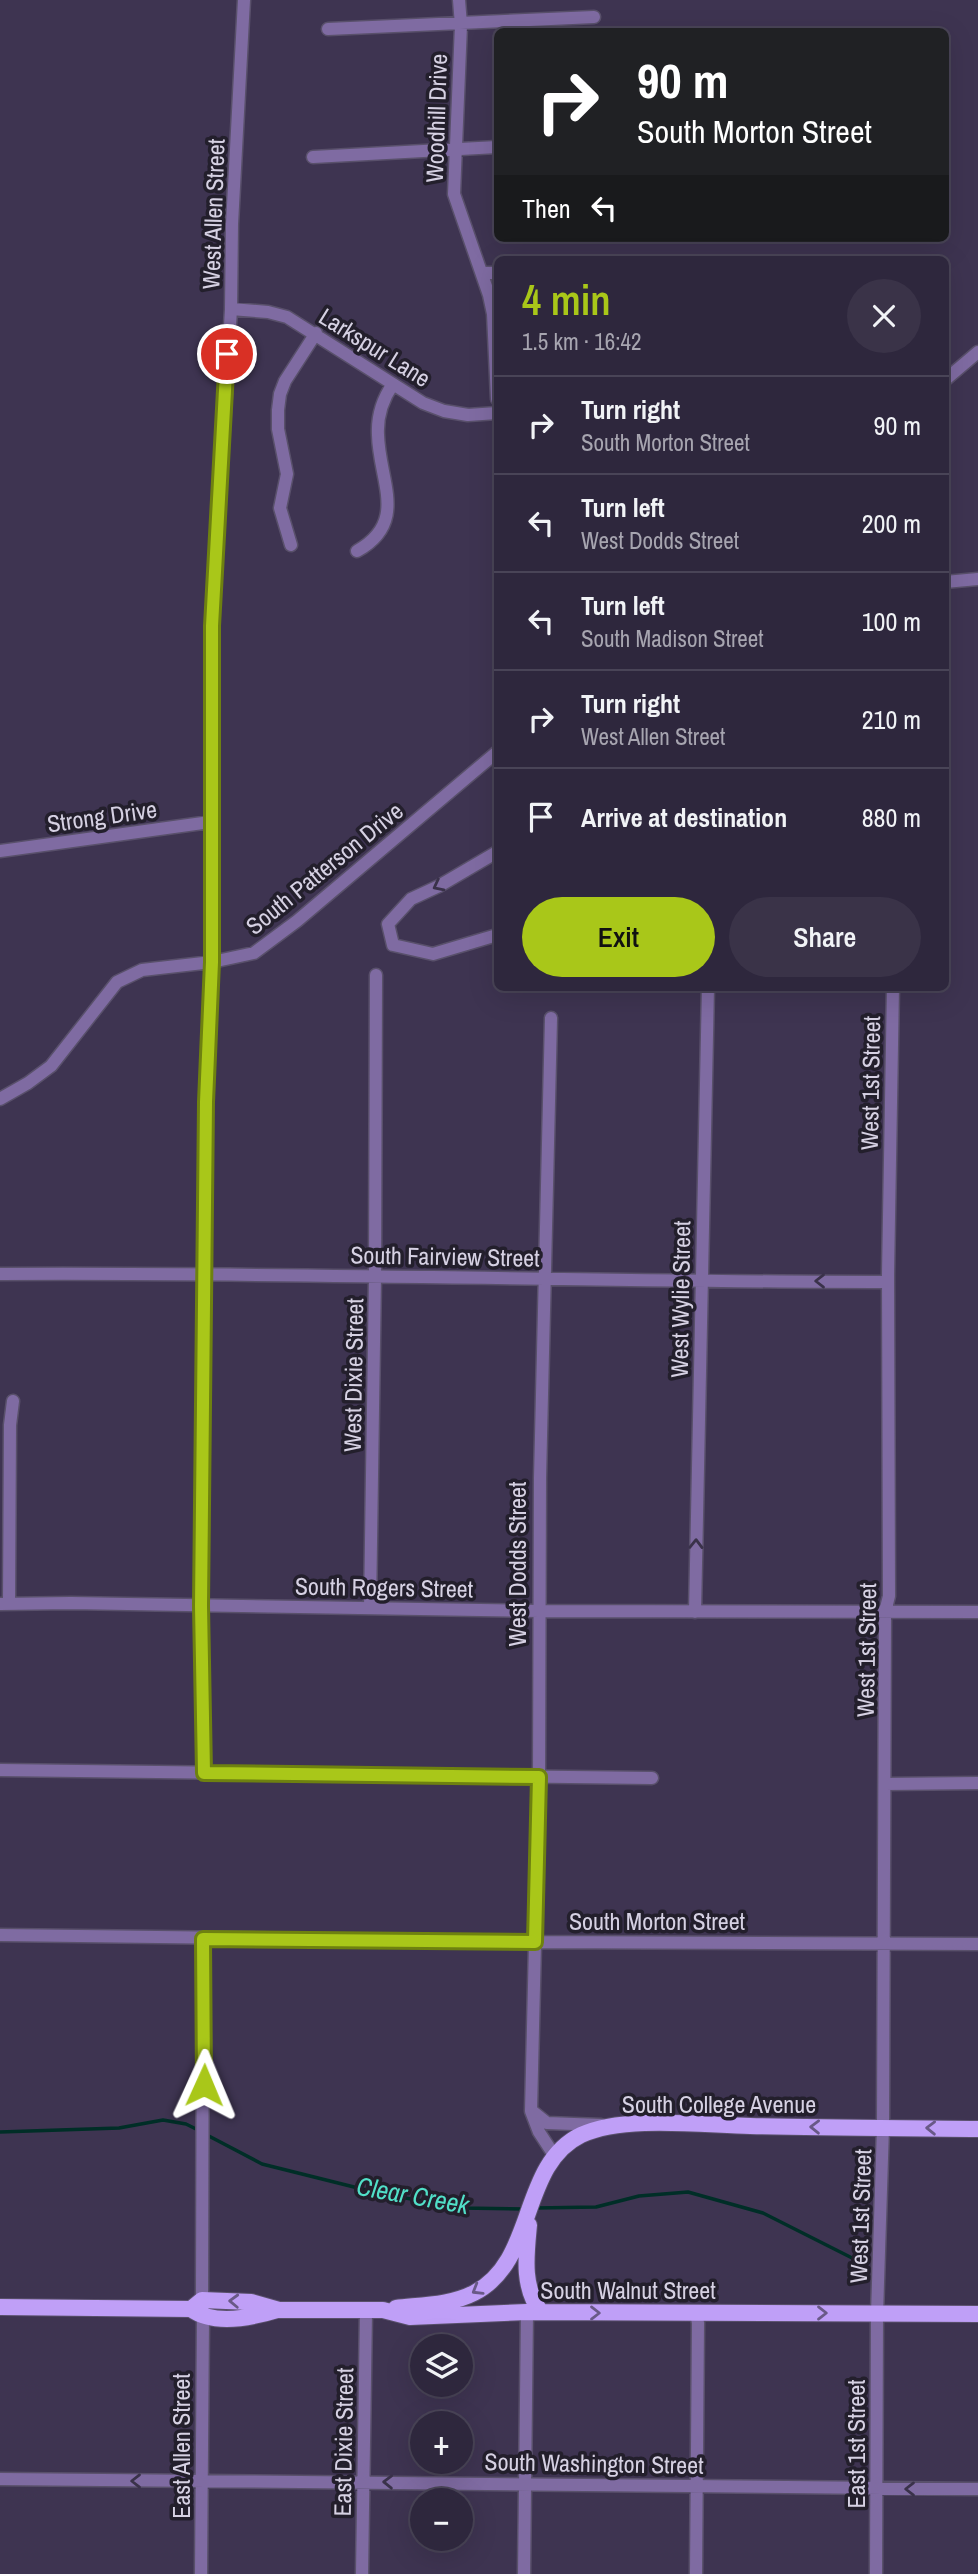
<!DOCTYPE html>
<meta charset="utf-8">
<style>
body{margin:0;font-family:"Archivo Narrow",sans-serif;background:#3a3348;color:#f1f3f6;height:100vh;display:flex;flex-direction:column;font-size:26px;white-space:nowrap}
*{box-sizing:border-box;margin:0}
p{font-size:23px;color:#a7a5b0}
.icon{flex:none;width:38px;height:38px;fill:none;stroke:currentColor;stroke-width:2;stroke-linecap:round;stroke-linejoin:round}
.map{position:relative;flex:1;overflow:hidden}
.drawer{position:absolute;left:494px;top:256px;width:455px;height:735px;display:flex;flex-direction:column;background:#2e273d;border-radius:10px;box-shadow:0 7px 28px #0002,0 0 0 2px #494457}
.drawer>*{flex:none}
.guide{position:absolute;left:494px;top:28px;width:455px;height:214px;border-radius:10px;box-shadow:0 7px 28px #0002,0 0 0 2px #494457;background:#202124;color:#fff;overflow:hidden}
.fabs{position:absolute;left:410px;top:2334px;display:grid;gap:14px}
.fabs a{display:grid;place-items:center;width:63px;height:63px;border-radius:50%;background:#2e273d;box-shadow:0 7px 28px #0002,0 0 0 2px #494457;font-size:35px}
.pin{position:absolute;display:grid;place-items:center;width:60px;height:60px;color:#fff;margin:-30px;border:4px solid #fff;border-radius:50%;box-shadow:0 2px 7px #0007}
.me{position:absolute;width:77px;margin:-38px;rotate:1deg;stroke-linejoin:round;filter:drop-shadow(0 0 5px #0008)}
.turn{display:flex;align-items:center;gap:24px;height:147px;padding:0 28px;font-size:32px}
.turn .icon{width:91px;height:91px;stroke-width:2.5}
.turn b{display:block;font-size:49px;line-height:60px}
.then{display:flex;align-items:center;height:66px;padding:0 28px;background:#0003;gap:14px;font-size:26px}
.round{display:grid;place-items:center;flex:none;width:74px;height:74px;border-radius:37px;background:#3a3348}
.overview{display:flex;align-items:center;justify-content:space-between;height:119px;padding:0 28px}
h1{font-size:42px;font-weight:600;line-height:52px;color:#a9c719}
.primary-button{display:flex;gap:14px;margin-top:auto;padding:14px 28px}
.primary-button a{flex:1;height:80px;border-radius:42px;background:#a9c719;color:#111;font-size:28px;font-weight:600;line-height:80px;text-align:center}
.primary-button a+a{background:#3a3348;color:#f1f3f6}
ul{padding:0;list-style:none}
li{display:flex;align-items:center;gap:21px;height:98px;padding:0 28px;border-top:2px solid #494457}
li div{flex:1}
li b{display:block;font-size:26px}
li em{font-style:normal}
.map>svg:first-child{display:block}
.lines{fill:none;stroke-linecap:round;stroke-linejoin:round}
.stream{stroke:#002e27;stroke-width:3.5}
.minor-casing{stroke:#59506b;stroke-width:15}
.major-casing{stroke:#59506b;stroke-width:18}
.minor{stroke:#7f6ba2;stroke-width:12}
.major{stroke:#bf9ff7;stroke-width:16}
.oneway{stroke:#3a324a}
.oneway2{stroke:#695987}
.route-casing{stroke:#6e8110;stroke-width:18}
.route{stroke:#a9c719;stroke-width:12}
.labels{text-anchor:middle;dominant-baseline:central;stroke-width:7;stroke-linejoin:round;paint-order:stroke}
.street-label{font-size:24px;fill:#d6d1e3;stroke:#231f2c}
.water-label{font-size:26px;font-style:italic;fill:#51e0c8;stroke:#231f2c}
</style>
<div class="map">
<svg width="978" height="2574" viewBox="0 0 978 2574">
<rect width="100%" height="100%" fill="#3e3451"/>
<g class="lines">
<path class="stream" d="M 0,2132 L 119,2128 L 163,2120 L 186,2124 L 198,2130
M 205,2134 L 262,2164 L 378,2193 L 461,2208 L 525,2209
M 536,2208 L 596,2207 L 639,2196 L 688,2192 L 763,2213 L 864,2264"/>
<g class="minor-casing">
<path id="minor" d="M 459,0 L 461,25 L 454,194 L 489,295 L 493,314 L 497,399
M 328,29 L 594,17
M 313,157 L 497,147
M 482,273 L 497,273
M 231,309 L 268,312 L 287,317 L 423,403 L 444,411 L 468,415 L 497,413
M 945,380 L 978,352
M 291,545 L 280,508 L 287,474 L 278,429 L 278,410 L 280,394 L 285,381 L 316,333
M 357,551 C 409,522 379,481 378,435 C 377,416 382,400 393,384
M 945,582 L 978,579
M 0,851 L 210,822
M 497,852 L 439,886 L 411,899 L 388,924 L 393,945 L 433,954 L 497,935
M 551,1018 L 540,1478 L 539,1777 L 531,2111 L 539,2132 L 554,2155
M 0,1099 L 28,1083 L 51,1066 L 117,982 L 142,970 L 212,962 L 254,953 L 297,921 L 497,752
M 0,1274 C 296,1272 592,1282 888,1282
M 0,1604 L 71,1603 L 539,1611 L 978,1612
M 9,1604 L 10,1425 L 13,1401
M 370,1608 L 375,1276 L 376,975
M 695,1612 L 708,987
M 0,1770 L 652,1778
M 204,1773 L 201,1606 L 206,1102 L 212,962 L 212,626 L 231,309 L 232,224 L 244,0
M 885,1784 L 978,1783
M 0,1935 L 535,1942 L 978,1944
M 532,2111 L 547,2123 L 601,2125
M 202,2300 L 203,1939
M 696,2313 L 698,2323 L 696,2574
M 0,2479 L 978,2489
M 201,2574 L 203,2318
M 362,2574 L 366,2311
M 524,2574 L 527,2312
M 876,2574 L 877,2314 L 883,2127 L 885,1612 L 889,1596 L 888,1275 L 893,987"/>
</g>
<g class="major-casing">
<path id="major" d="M 529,2225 C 526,2256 522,2288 541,2312
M 0,2307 L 191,2309 C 214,2326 251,2318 277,2310
M 396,2308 C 421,2305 451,2305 474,2293 C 537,2261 519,2165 581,2135 C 624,2115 702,2125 750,2126 C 826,2128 902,2128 978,2129
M 191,2309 L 202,2300 L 251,2302 L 279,2310 L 383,2310 L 410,2317 L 527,2312 L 978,2314"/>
</g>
<use href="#minor" class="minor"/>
<use href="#major" class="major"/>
</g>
<defs><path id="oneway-chevron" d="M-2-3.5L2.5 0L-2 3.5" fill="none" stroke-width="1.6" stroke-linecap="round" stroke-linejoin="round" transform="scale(1.75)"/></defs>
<g class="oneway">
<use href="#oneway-chevron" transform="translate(438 886) rotate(153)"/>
<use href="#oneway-chevron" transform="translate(820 1281) rotate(-180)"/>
<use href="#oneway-chevron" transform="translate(696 1544) rotate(-89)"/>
<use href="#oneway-chevron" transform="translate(136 2481) rotate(180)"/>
<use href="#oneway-chevron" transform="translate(388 2482) rotate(-179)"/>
<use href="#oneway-chevron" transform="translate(910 2489) rotate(-180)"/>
</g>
<g class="oneway2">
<use href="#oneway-chevron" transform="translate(815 2127) rotate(-179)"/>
<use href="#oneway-chevron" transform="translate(931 2128) rotate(-179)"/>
<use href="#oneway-chevron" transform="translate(477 2290) rotate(149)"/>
<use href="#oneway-chevron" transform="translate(234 2301) rotate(-178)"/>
<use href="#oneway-chevron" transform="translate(595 2313)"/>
<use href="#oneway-chevron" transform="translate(822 2313)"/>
</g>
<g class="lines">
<g class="route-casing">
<path id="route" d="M 204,2085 L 203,1939 L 535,1942 L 539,1777 L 204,1773 L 201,1606 L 206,1102 L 212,962 L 212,626 L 227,354"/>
</g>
<use href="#route" class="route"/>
</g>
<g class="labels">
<g class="street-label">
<text transform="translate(436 118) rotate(-88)">Woodhill Drive</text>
<text transform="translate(213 214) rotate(-88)">West Allen Street</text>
<text transform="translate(375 347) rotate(32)">Larkspur Lane</text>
<text transform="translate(102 816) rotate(-8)">Strong Drive</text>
<text transform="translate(324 868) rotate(-39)">South Patterson Drive</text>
<text transform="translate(870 1083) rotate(-89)">West 1st Street</text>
<text transform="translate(445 1256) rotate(1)">South Fairview Street</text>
<text transform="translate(680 1299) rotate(-89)">West Wylie Street</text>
<text transform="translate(353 1375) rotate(-89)">West Dixie Street</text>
<text transform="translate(517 1564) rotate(-90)">West Dodds Street</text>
<text transform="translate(384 1587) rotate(1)">South Rogers Street</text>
<text transform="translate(866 1650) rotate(-89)">West 1st Street</text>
<text x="657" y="1921">South Morton Street</text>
<text x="719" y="2104">South College Avenue</text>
<text transform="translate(860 2216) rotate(-88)">West 1st Street</text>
<text x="628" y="2290">South Walnut Street</text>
<text transform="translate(343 2442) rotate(-89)">East Dixie Street</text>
<text transform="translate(856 2444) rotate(-90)">East 1st Street</text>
<text transform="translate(181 2446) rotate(-90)">East Allen Street</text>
<text transform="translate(594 2463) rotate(1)">South Washington Street</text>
</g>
<g class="water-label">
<text transform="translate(413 2195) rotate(10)">Clear Creek</text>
</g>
</g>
</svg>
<div class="fabs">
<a><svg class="icon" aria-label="layers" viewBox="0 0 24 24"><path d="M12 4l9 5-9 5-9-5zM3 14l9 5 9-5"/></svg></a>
<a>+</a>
<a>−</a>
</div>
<div class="pin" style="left:227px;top:354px;background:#d93025"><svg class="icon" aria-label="arrive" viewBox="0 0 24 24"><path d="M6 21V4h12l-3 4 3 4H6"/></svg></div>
<svg class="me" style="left:204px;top:2085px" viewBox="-20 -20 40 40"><path d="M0-17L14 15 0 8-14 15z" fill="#a9c719" stroke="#fff" stroke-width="4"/></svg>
<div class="guide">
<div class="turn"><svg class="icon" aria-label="right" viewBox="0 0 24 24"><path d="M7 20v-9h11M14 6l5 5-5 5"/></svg><div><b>90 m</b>South Morton Street</div></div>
<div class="then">Then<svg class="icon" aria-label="left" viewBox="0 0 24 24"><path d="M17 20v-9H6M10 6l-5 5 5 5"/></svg></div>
</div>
<section class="drawer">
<div class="overview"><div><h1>4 min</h1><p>1.5 km · 16:42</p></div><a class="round"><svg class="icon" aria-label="close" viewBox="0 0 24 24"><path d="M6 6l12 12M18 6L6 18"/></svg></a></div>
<ul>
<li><svg class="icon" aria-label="right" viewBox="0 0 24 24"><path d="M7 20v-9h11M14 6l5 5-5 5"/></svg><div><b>Turn right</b><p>South Morton Street</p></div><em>90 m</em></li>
<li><svg class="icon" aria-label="left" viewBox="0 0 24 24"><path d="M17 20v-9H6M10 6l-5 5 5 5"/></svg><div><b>Turn left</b><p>West Dodds Street</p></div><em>200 m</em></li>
<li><svg class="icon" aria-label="left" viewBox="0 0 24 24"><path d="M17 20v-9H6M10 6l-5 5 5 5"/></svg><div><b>Turn left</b><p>South Madison Street</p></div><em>100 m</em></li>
<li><svg class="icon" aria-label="right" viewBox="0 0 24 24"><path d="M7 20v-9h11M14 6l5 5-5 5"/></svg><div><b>Turn right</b><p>West Allen Street</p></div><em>210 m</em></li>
<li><svg class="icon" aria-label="arrive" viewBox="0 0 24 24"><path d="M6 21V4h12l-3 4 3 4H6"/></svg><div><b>Arrive at destination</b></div><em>880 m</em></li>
</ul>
<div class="primary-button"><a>Exit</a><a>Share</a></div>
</section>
</div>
